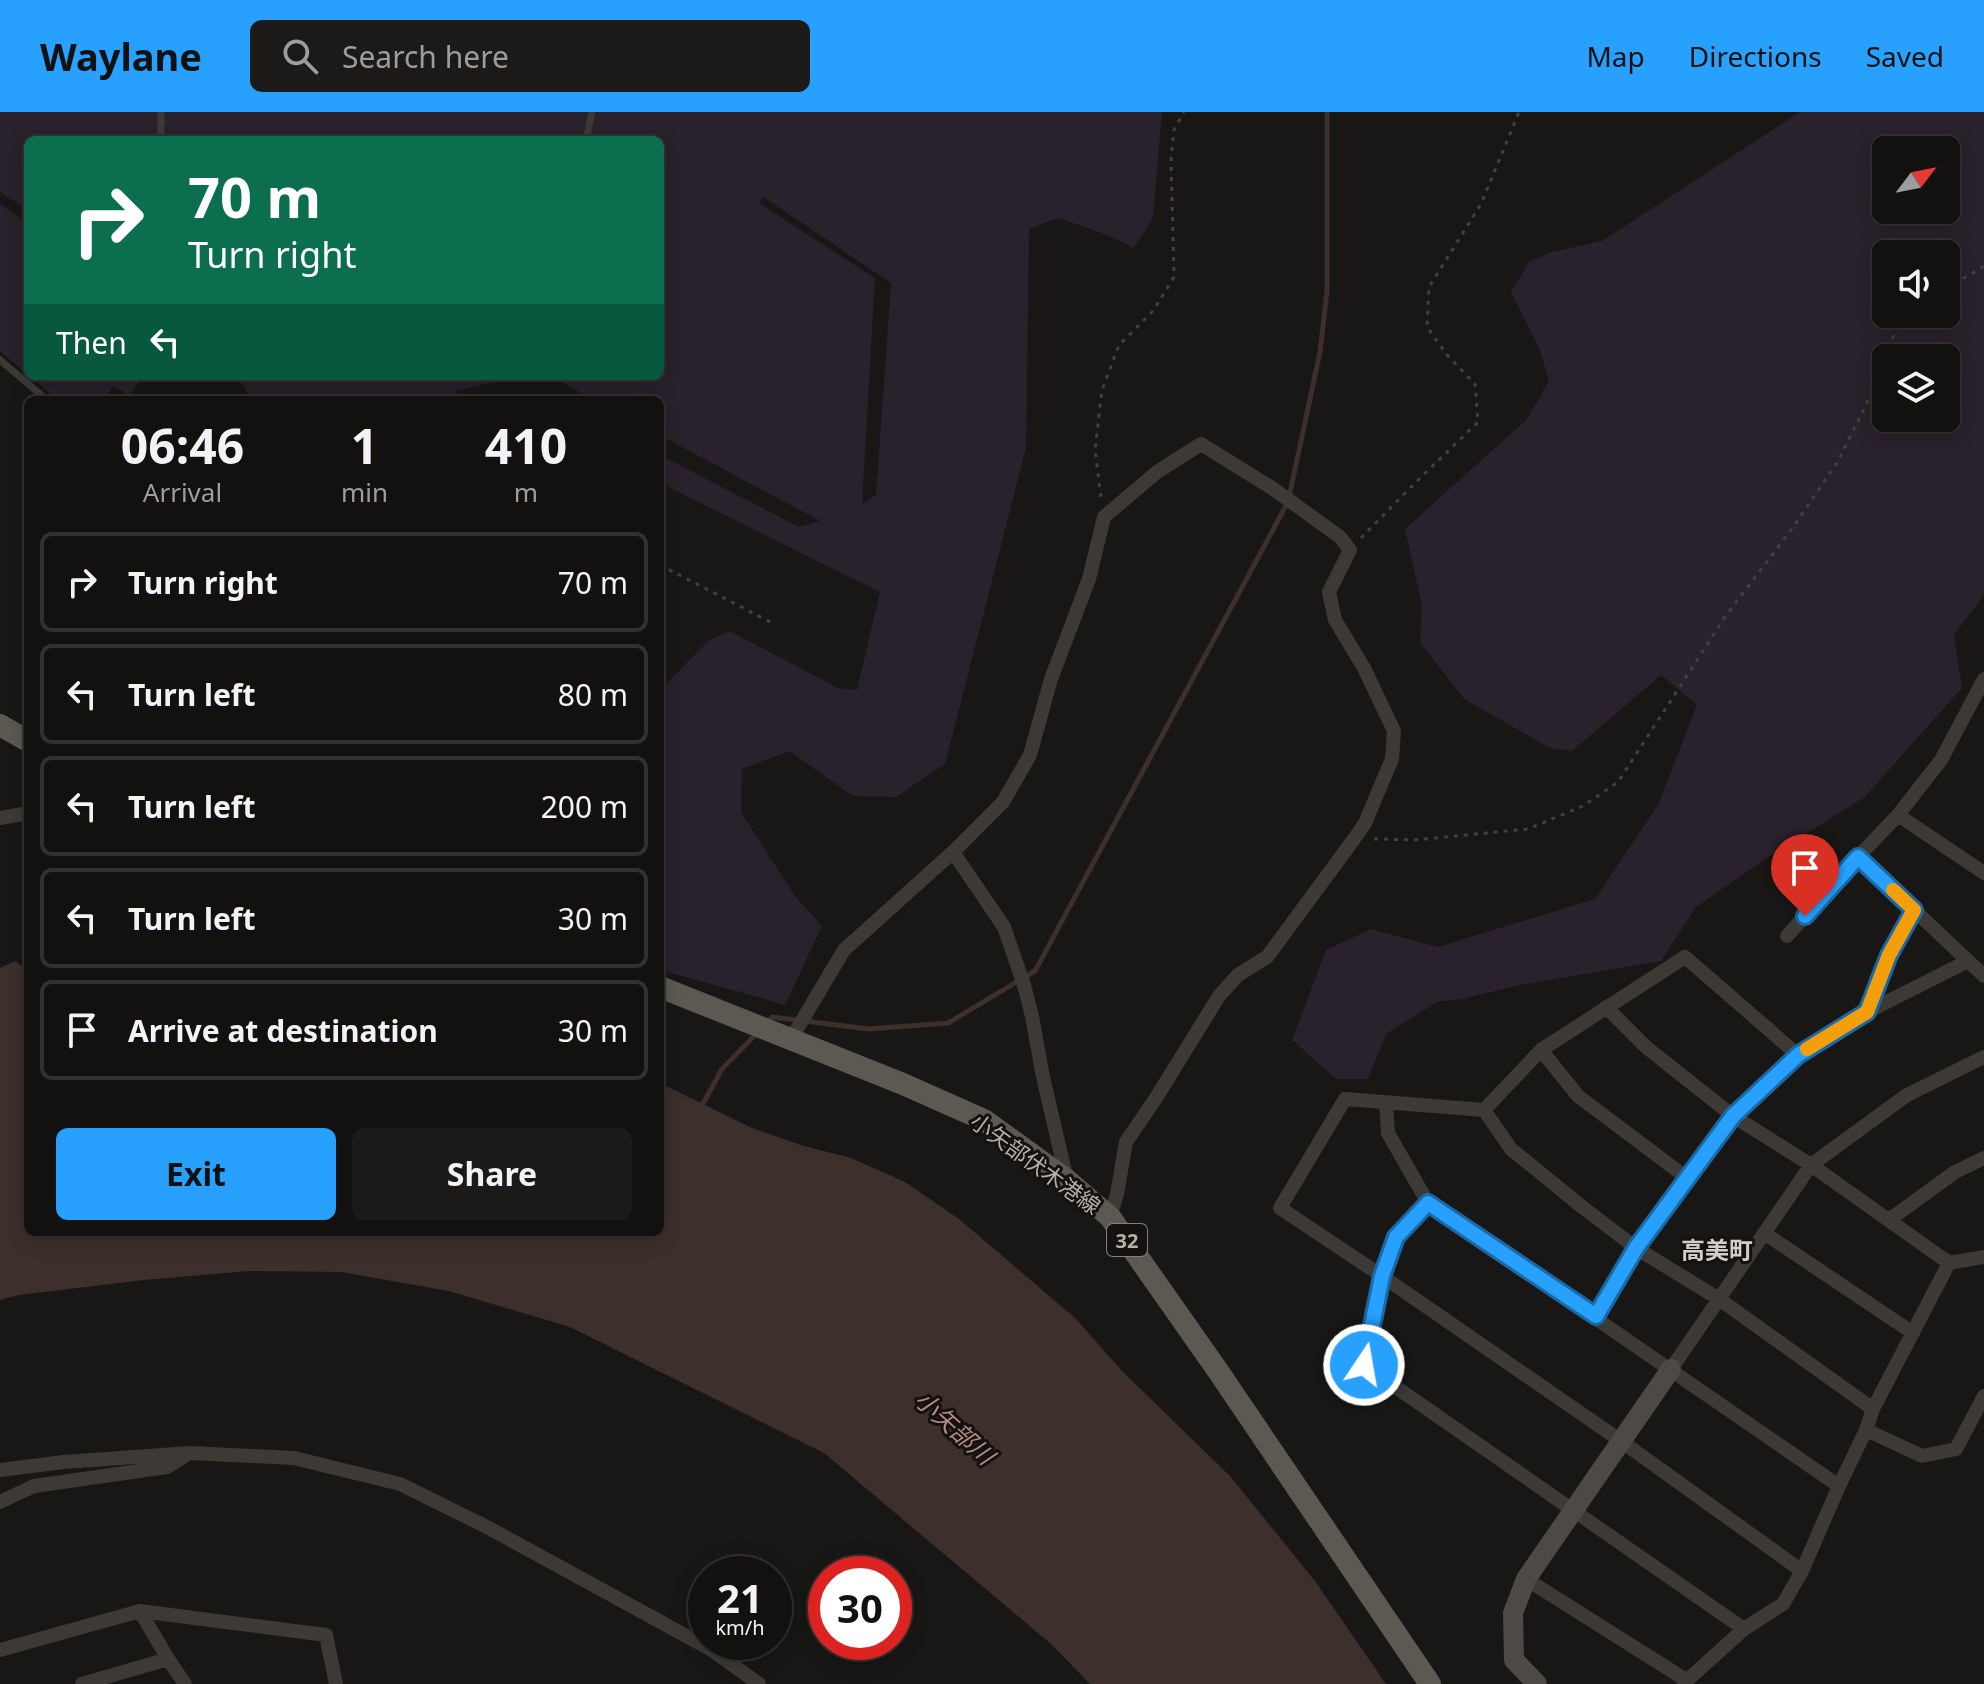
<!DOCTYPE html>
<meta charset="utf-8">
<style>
body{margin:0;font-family:"Noto Sans","Noto Sans JP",sans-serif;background:#1b1a19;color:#f1f3f6;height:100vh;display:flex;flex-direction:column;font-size:30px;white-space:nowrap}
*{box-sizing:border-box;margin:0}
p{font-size:26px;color:#9c9d9f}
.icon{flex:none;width:44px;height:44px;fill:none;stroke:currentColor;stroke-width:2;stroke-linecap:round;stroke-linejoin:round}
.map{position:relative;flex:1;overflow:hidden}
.drawer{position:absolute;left:24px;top:284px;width:640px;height:840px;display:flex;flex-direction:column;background:#121110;border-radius:12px;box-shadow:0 4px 20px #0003,0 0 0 2px #313130}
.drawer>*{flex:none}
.hud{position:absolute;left:24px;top:24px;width:640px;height:244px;border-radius:12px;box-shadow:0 4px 20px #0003,0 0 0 2px #313130;background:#0b6e4f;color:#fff;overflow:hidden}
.needle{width:52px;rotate:58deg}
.controls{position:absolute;left:1872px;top:24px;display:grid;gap:16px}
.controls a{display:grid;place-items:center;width:88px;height:88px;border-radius:12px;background:#121110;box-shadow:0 4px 20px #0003,0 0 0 2px #313130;font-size:40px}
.speed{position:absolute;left:688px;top:1444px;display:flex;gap:16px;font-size:40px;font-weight:700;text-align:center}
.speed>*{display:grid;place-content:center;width:104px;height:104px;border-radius:50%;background:#121110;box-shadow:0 4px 20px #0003,0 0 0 2px #313130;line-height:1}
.speed small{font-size:20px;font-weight:400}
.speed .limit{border:12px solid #d22;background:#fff;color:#111}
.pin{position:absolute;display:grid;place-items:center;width:68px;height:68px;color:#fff;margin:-82px -34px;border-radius:50% 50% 50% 0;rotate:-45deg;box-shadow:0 0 8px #0007}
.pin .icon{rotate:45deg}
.me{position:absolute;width:88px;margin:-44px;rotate:12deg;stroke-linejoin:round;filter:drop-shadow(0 0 6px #0008)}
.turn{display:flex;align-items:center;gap:28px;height:168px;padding:0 32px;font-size:36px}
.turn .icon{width:104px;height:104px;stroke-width:2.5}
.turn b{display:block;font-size:56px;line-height:68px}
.then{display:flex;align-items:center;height:76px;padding:0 32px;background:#0003;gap:16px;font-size:30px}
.eta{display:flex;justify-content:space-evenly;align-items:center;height:136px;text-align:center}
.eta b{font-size:48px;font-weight:700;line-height:56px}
.primary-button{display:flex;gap:16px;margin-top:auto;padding:16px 32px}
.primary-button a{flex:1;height:92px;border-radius:12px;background:#28a0fd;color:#111;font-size:32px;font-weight:700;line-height:92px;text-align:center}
.primary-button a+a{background:#1b1a19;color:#f1f3f6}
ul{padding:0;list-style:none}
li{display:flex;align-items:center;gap:24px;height:100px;margin:0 16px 12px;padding:0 16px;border:4px solid #313130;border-radius:12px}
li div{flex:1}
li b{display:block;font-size:30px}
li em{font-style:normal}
header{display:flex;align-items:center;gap:48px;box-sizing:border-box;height:112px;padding:0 40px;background:#28a0fd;color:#111}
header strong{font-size:38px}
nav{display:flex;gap:44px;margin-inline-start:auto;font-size:28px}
.search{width:560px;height:72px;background:#1b1a19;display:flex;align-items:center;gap:20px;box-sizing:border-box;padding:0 28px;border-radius:12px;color:#9c9d9f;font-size:30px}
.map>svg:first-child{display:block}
.green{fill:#29212b;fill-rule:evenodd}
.water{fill:#3d2f2b}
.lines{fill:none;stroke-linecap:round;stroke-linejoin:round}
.stream{stroke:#3d2f2b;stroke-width:5}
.path{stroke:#44403c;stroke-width:3;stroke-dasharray:4 6;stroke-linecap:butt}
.lane{stroke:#3d3a36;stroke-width:7}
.street{stroke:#3d3a36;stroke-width:14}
.secondary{stroke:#4d4944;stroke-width:20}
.primary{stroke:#5c5852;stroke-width:22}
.route-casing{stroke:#1a68a4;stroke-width:20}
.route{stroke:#28a0fd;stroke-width:14}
.slow{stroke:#f59e0b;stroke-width:14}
.labels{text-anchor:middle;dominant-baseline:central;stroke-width:6;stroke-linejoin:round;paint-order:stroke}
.shield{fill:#131211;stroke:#87807a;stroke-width:2}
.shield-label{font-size:20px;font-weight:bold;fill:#b9afa7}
.street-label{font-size:22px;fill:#b9afa7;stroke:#131211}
.neighbourhood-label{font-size:24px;font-weight:bold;fill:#d4cec8;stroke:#131211}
.water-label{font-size:24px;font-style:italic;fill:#b68a7c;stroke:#131211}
</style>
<header>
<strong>Waylane</strong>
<div class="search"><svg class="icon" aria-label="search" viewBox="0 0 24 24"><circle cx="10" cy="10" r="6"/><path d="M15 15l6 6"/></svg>Search here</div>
<nav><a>Map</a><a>Directions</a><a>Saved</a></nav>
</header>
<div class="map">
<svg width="1984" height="1572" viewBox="0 0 1984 1572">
<rect width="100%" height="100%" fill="#181716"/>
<path class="green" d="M 0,0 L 1162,0 L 1153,106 L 1134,136 L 1107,123 L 1059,106 L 1029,117 L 1026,336 L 945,652 L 896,685 L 853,684 L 789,639 L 742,657 L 741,700 L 795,784 L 822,814 L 785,893 L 668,860 L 660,854 L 660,578 L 709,528 L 730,519 L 838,576 L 857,578 L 880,480 L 660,371 L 660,343 L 799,415 L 820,409 L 660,323 L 660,288 L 595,288 L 550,264 L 660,264 L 660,28 L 28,28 L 28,98 L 0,80 ZM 762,84 L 891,171 L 876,383 L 862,392 L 875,166 L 760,92 Z
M 1800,0 L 1984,0 L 1984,483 L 1954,523 L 1962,576 L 1865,685 L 1770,744 L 1696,795 L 1661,849 L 1520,873 L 1461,887 L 1437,890 L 1386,922 L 1368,967 L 1336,967 L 1292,928 L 1326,838 L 1371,817 L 1438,835 L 1595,787 L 1658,693 L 1697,593 L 1661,563 L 1572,639 L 1550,636 L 1464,587 L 1420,530 L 1422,493 L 1405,417 L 1527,307 L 1549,269 L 1540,238 L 1511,180 L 1529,150 L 1552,140 L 1602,129 ZM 1886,38 L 1946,38 L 1946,98 L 1886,98 ZM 1886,142 L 1946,142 L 1946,202 L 1886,202 ZM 1886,246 L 1946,246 L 1946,306 L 1886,306 Z
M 0,92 L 28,111 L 28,263 L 0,239 Z
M 30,264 L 145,264 L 129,283 L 114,274 L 101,288 L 58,288 Z
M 237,264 L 520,264 L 456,279 L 460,288 L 253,288 Z"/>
<path class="water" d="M 15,849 L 24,856 L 28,855 L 28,1120 L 660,1120 L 660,971 L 752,1016 L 804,1034 L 851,1046 L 905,1070 L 959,1107 L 1075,1206 L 1122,1259 L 1230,1364 L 1315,1469 L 1386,1572 L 1090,1572 L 1051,1532 L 824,1341 L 570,1215 L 449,1179 L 341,1160 L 249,1159 L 144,1168 L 19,1183 L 0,1188 L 0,856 Z"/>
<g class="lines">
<path class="stream" d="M 768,910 L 772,905 L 869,917 L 948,911 L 1035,859 L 1288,390 L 1320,240 L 1327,179 L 1327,0
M 700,997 L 722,957 L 758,920"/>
<path class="path" d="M 1946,177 L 1984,154
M 1101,385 L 1095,338 L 1102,278 L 1119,233 L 1153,199 L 1174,165 L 1171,48 L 1174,18 L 1184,0
M 1361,426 L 1413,373 L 1478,310 L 1475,272 L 1448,244 L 1427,215 L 1429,175 L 1481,92 L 1519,0
M 660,453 L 774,512
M 1374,727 L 1414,728 L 1528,717 L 1583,694 L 1618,670 L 1725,505 L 1794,414 L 1838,349 L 1866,293 L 1892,227 L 1898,216 L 1912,202"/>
<path class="lane" d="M 161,0 L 161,28
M 586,28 L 592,0
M 0,248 L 47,288"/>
<path class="street" d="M 1984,567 L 1941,648 L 1898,703 L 1858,745 L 1984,864
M 1898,703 L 1984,761
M 0,706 L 28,701
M 953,740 L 1004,815 L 1024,873 L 1032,904 L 1043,965 L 1067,1068
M 1787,824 L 1858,745
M 1606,895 L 1646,935 L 1733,1004 L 1811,1053 L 1949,1151
M 1867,900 L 1889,843 L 1914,798
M 791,927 L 844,838 L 953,740 L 1003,690 L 1030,643 L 1051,567 L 1089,467 L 1104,405 L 1157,360 L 1201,332 L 1272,376 L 1340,425 L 1350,438 L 1329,480 L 1335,508 L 1364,556 L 1394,619 L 1392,647 L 1365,711 L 1354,727 L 1267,845 L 1238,863 L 1219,884 L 1156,986 L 1126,1030 L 1117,1082 L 1110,1105
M 1541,938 L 1578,984 L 1687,1066
M 1386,991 L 1388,1021 L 1428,1091 L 1839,1374
M 1484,998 L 1511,1037 L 1581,1094 L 1636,1136 L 1719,1187 L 1873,1297
M 1428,1091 L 1396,1125 L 1382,1164 L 1280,1096 L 1345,987 L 1484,998 L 1541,938 L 1685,845 L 1798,943 L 1867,900 L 1968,849
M 1889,1108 L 1955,1060 L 1984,1046
M 1764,1121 L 1913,1221
M 1596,1204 L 1636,1136 L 1733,1004 L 1798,943
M 1671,1257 L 1811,1053 L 1907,983 L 1984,945
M 1866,1318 L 1922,1344 L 1956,1337 L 1984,1284
M 0,1358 L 64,1350 L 190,1341 L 294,1346 L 400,1372 L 487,1415 L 712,1538 L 759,1572
M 0,1390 L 34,1374 L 167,1355 L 186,1343
M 1526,1467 L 1686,1568
M 140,1499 L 168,1547 L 185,1572
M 1744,1517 L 1364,1253 L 1382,1164 L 1621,1329 L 1802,1459
M 0,1538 L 140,1499 L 326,1523 L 336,1572
M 82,1572 L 168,1547
M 1683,1572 L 1744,1517 L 1783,1492 L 1802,1459 L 1839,1374 L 1866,1318 L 1873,1297 L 1949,1151 L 1984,1145"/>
<path class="secondary" d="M 1537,1572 L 1514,1548 L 1513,1501 L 1526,1467 L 1671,1257"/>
<path class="primary" d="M 0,613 L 28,629
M 660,875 L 903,972 L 984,1008 L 1067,1068 L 1110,1105 L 1218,1259 L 1430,1572"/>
</g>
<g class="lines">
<g class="route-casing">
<path id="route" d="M 1364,1253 L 1382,1164 L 1396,1125 L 1428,1091 L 1596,1204 L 1636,1136 L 1733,1004 L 1798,943 L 1867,900 L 1889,843 L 1914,798 L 1858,745 L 1805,804"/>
</g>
<use href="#route" class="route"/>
<path class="slow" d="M 1807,937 L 1867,900 L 1889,843 L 1914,798 L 1893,778"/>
</g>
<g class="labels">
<rect class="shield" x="1107" y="1112" width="40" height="32" rx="6"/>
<g class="shield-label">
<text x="1127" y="1128">32</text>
</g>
<g class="street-label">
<text transform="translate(1036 1051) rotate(36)">小矢部伏木港線</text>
</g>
<g class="neighbourhood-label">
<text x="1717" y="1137">高美町</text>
</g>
<g class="water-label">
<text transform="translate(955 1315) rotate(42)">小矢部川</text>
</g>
</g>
</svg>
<div class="controls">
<a><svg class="needle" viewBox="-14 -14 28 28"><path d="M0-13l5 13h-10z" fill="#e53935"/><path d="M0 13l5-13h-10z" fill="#9c9d9f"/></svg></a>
<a><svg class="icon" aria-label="sound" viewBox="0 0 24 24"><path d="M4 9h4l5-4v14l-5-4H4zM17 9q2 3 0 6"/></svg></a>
<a><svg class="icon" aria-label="layers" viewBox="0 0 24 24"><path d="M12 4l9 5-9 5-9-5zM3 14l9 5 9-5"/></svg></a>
</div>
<div class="speed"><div>21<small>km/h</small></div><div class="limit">30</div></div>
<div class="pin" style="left:1805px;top:804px;background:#d93025"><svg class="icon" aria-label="arrive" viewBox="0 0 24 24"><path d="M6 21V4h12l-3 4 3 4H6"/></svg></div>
<svg class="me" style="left:1364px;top:1253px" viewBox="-20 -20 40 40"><circle r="17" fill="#28a0fd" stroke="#fff" stroke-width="3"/><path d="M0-11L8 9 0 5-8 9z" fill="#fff"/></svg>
<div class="hud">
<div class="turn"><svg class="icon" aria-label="right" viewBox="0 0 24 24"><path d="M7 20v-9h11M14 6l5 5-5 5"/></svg><div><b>70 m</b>Turn right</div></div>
<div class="then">Then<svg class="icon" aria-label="left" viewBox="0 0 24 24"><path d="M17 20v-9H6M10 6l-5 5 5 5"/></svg></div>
</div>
<section class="drawer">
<div class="eta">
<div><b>06:46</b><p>Arrival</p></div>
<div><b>1</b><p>min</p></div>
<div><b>410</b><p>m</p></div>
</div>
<ul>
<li><svg class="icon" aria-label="right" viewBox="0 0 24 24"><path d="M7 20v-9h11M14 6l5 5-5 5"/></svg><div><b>Turn right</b></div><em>70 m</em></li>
<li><svg class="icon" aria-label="left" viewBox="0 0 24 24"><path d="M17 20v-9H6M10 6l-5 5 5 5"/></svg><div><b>Turn left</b></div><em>80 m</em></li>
<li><svg class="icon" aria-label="left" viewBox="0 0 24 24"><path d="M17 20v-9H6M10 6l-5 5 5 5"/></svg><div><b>Turn left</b></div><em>200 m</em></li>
<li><svg class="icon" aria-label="left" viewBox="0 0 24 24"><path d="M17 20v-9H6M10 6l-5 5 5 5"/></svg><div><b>Turn left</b></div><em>30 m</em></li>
<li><svg class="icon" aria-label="arrive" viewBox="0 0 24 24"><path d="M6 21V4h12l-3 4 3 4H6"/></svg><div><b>Arrive at destination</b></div><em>30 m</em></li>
</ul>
<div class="primary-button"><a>Exit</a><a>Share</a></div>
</section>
</div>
